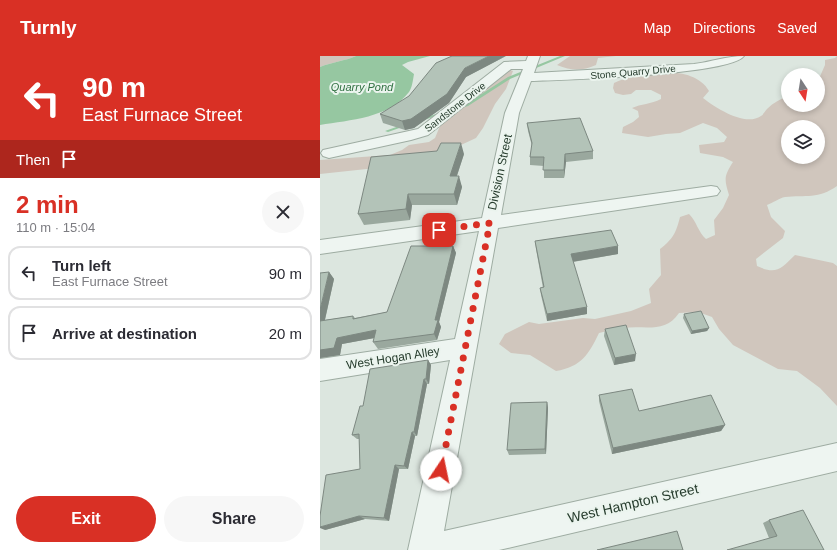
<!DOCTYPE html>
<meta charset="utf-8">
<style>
body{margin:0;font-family:Helvetica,sans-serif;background:#f7f7f7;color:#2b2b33;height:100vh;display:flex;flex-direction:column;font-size:15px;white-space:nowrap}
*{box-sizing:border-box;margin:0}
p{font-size:13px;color:#7c7c81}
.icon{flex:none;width:22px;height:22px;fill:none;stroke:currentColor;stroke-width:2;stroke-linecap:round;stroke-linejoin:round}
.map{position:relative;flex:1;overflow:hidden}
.side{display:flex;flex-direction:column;background:#fff;width:320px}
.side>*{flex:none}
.hud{background:#d93025;color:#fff;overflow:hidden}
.needle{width:26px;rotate:168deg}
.tools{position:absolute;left:461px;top:12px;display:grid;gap:8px}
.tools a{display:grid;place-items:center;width:44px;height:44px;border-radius:50%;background:#fff;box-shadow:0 2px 6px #0003;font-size:20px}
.pin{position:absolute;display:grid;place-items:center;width:34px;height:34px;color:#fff;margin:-17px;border-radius:8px;box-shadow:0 2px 6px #0006}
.me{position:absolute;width:44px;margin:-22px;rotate:11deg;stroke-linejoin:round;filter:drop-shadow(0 0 3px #0008)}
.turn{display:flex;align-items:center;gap:14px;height:84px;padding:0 16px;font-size:18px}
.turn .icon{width:52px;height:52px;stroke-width:2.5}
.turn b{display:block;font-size:28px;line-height:34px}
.then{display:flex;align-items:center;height:38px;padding:0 16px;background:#0003;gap:8px;font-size:15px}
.round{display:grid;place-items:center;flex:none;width:42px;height:42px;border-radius:21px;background:#f7f7f7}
.overview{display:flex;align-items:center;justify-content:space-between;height:68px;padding:0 16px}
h1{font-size:24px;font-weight:700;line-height:30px;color:#d93025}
.primary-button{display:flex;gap:8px;margin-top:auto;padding:8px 16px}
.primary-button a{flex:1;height:46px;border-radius:24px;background:#d93025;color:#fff;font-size:16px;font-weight:700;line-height:46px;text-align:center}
.primary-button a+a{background:#f7f7f7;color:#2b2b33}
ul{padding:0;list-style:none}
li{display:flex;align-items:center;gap:12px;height:54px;margin:0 8px 6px;padding:0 8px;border:2px solid #e1e1e2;border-radius:12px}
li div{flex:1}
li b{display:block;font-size:15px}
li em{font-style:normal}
header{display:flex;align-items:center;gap:24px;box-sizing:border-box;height:56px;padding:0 20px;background:#d93025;color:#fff}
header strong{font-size:19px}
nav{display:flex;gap:22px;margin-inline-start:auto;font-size:14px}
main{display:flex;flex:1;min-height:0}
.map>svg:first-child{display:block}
.green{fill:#d0c6bd;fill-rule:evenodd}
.water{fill:#96c7a1}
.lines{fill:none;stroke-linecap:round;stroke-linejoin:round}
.stream{fill:#96c7a1;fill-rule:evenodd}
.minor-casing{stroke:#9eaca2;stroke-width:2}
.minor{fill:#eef5f1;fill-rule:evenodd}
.wall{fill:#9aa89e}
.shaded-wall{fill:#7d8881}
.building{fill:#b3c3b8;stroke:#7d8881}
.route{stroke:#d93025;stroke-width:7;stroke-dasharray:0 12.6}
.labels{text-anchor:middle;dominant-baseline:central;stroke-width:4;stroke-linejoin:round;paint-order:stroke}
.far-street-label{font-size:10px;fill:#263c2d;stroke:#ebf4ee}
.far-water-label{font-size:11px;font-style:italic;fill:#307041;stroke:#ebf4ee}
.street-label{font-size:12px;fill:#263c2d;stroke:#ebf4ee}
.near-street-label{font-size:14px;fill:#263c2d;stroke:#ebf4ee}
</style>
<header>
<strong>Turnly</strong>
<nav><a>Map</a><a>Directions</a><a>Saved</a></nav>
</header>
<main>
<section class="side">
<div class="hud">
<div class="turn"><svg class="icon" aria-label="left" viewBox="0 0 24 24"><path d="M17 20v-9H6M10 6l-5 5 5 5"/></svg><div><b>90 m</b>East Furnace Street</div></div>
<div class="then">Then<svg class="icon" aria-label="arrive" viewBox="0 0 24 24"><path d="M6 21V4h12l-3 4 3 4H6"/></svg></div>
</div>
<div class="overview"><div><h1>2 min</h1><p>110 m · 15:04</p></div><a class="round"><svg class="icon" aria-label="close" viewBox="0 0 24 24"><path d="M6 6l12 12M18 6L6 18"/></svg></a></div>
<ul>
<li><svg class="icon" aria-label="left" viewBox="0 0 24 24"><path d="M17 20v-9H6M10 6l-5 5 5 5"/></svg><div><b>Turn left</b><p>East Furnace Street</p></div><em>90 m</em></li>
<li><svg class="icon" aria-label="arrive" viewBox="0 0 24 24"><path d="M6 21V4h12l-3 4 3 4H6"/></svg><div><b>Arrive at destination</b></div><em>20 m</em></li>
</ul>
<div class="primary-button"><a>Exit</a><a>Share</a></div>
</section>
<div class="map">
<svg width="517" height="494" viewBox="0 0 517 494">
<rect width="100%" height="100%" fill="#dce6df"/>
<path class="green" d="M 0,0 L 36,0 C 25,5 12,6 0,11 Z
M 250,0 L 296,0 L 278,2 L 276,9 C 262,15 252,15 237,9 Z
M 517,0 L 517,130 C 499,143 485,139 465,141 C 459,142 453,147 447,149 L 451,161 L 465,175 L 463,182 L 436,203 L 437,210 C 456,219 461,213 475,199 L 513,207 L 517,210 L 517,350 L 500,332 L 477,315 L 458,313 L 413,289 L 399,273 L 392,261 L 378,256 L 359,257 C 345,278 325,269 304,272 C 296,273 287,275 279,277 C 269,298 261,311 236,315 L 210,299 L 191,297 L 179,288 L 185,278 L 209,266 L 219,268 L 263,262 L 275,263 L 311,255 L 331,247 L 329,233 L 341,219 L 340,193 C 353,183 356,177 360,161 L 369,158 C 377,166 378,176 386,183 L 395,179 L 394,164 L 403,152 L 409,139 C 404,123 404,120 413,106 L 403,101 L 380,97 L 379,89 L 404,86 L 407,81 L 397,72 L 383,67 L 360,77 L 346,78 L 328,81 L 302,77 L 303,71 L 313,66 L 319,61 L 318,55 L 312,52 C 321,48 331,48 341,43 L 341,39 L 331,34 L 316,34 L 311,38 L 303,39 L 295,37 L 293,32 L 294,27 C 319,16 373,7 389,35 L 383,42 C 396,52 425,71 441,60 C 443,59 445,55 447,53 C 453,47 460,43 468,40 L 468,49 L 498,49 L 498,25 L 505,9 L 505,4 L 515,2 ZM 468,71 L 498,71 L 498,101 L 468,101 Z
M 187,13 L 193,15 L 186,33 L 175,48 L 163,72 L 156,82 L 128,95 L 56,112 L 0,118 L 0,104 L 70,99 L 82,94 L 89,89 L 109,86 L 115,82 L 120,70 L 130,60 Z"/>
<path class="water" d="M 36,0 L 110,0 L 88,6 L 82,9 L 94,18 C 93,24 92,32 89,36 C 69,62 30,64 0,69 L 0,11 C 12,6 25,5 36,0 Z"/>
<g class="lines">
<path class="stream" d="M 240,0 L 245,0 L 190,23 L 148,50 L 138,53 L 136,52 L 146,48 L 188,21 Z
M 122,56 L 125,57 L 104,64 L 101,63 Z
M 82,69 L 85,70 L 68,76 L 65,75 Z"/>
<g class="minor-casing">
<path id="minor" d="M 208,0 L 220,0 L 214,17 L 374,8 C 391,6 407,0 424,0 C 410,19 242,24 211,25 L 199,57 L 181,159 L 391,130 L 397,131 L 400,135 L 397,139 L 391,140 L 178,172 L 124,475 L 517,387 L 517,415 L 179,494 L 88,494 L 130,304 L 0,325 L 0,303 L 135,283 L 159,175 L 0,198 L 0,184 L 162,162 L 185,57 L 203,13 L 191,13 L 108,79 L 91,84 L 9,102 L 3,100 L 1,97 L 3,94 L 98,73 L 184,6 L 206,5 Z"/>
</g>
<use href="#minor" class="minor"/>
</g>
<path class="wall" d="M 186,0 L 146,21 L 129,47 L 94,72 L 85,74 L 63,67 L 60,58 Z
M 207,67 L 273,95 L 273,103 L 246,106 L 244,122 L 224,122 L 224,110 L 210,109 L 210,101 L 212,90 L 208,75 Z
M 144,98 L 137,120 L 142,131 L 137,149 L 92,149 L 90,164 L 44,169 L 38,158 Z
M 215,185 L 298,198 L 253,206 L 267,258 L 227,265 L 221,239 L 220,232 L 223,232 L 216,193 Z
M 133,190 L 136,197 L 119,266 L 121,271 L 117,284 L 58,293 L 53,286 L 54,282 L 22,288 L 20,299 L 0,302 L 9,216 L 14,223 L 5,264 L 33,260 L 35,262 L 67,256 Z
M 364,258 L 389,272 L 387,275 L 371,278 L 363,262 Z
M 285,273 L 315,305 L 294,309 L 284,280 Z
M 108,304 L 111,309 L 109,328 L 107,328 L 97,380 L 95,380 L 88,413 L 79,413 L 69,465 L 45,463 L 5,474 L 40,413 L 39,383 L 37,383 L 32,379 L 43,350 Z
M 279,339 L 319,355 L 405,369 L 401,375 L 292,398 L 279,345 Z
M 227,346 L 228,352 L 226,398 L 189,399 L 187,394 Z
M 449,464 L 504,494 L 449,482 L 443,467 Z"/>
<path class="shaded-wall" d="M 169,0 L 186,0 L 146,21 L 129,47 L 94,72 L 85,74 L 82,65 L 145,12 Z
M 141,87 L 144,98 L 133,131 L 130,120 Z
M 245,98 L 246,106 L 244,122 L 244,114 Z
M 139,120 L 142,131 L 137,149 L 134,138 Z
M 88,138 L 92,149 L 90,164 L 86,153 Z
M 133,190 L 136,197 L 119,266 L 121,271 L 117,284 L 114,278 L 115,264 Z
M 298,190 L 298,198 L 251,206 L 251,198 Z
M 9,216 L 14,223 L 3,272 L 0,268 L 0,254 Z
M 267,251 L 267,258 L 227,265 L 227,258 Z
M 389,272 L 387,275 L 371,278 L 372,275 Z
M 56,274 L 60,281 L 22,288 L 20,299 L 0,302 L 0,294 L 17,282 Z
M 316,298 L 315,305 L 294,309 L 295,302 Z
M 108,304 L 111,309 L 109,328 L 106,323 Z
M 104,323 L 107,328 L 97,380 L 94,376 Z
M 227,346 L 228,352 L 226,398 L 225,393 Z
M 405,369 L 401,375 L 292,398 L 293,392 Z
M 92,376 L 95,380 L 88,413 L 84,410 Z
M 75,409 L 79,413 L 69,465 L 64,462 Z
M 39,460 L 45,463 L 5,474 L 0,472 L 0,471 Z"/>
<path class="building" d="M 132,0 L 169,0 L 145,12 L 127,38 L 91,63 L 82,65 L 60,58 L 89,40 L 116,7 Z
M 260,62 L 273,95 L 245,98 L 244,114 L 223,114 L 224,101 L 210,101 L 212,87 L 207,67 Z
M 121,87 L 141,87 L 130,120 L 139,120 L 134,138 L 88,138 L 86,153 L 38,158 L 51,101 L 117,95 Z
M 291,174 L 298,190 L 251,198 L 267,251 L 227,258 L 220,232 L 224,231 L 215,185 Z
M 91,190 L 133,190 L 115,264 L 118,264 L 114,278 L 53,286 L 56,274 L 17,282 L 14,292 L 0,294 L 0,265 L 33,260 L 33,263 L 67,256 Z
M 9,216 L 0,254 L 0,217 Z
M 381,255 L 389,272 L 372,275 L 364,258 Z
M 306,269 L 316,298 L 295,302 L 285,273 Z
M 108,304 L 106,323 L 104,323 L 94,376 L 92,376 L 84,410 L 75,409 L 64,462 L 39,460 L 0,471 L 0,460 L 6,419 L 40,413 L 39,378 L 32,379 L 40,350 L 43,350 L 50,313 Z
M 312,333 L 319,355 L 391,339 L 405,369 L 293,392 L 279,339 Z
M 227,346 L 225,393 L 187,394 L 191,347 Z
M 483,454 L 504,494 L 407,494 L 457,480 L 449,464 Z
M 357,475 L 363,494 L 277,494 Z"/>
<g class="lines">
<path class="route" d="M 119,174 L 170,167 L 121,414"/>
</g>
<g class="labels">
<g class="far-street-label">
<text transform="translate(313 16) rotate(-5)">Stone Quarry Drive</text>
<text transform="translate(135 51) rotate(-38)">Sandstone Drive</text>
</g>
<g class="far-water-label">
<text x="42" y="31">Quarry Pond</text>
</g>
<g class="street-label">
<text transform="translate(180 116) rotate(-78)">Division Street</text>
<text transform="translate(73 302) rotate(-9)">West Hogan Alley</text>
</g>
<g class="near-street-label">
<text transform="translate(313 447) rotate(-13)">West Hampton Street</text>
</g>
</g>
</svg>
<div class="tools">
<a><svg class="needle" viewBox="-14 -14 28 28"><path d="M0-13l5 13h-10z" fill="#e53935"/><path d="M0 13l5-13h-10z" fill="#7c7c81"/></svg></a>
<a><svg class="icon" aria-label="layers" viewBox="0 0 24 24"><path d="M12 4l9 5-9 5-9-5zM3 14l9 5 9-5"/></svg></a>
</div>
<div class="pin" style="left:119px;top:174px;background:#d93025"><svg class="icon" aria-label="arrive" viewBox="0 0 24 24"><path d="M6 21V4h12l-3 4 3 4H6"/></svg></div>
<svg class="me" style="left:121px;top:414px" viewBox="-20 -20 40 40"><circle r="19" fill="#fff"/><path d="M0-13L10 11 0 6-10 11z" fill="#d93025"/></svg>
</div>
</main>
